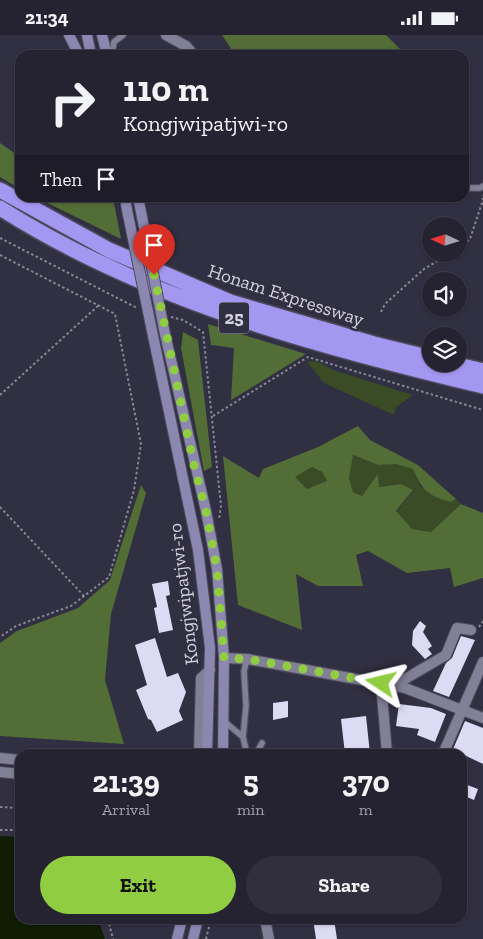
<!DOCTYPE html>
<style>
body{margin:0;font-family:"Zilla Slab",serif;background:#312f3e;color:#f1f3f6;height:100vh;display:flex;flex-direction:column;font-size:19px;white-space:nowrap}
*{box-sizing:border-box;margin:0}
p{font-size:16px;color:#a3a4ac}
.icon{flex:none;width:28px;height:28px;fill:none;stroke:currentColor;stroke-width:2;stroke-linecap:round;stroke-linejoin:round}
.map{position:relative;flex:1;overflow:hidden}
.panel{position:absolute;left:15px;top:714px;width:452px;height:175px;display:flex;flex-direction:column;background:#252332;border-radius:15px;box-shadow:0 1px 4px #0004,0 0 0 1px #42404d}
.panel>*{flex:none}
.top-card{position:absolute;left:15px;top:15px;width:454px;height:152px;border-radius:15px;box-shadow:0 1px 4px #0004,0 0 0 1px #42404d;background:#252332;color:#f1f3f6;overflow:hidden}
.needle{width:32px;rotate:274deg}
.fabs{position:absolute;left:422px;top:182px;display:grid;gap:10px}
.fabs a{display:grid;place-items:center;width:45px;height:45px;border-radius:50%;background:#252332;box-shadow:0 1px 4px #0004,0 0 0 1px #42404d;font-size:25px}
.pin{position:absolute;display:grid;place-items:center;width:42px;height:42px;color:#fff;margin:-51px -21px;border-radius:50% 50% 50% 0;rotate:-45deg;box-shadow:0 0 5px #0007}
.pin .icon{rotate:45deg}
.me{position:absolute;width:55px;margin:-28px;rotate:280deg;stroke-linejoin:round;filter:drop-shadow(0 0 4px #0008)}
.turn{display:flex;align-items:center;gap:18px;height:105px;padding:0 25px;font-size:22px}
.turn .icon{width:65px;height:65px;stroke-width:2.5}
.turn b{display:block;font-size:35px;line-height:42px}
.then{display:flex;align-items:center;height:48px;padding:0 25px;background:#0003;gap:10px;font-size:19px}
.eta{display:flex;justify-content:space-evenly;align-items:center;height:85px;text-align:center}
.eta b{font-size:30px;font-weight:800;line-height:35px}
.button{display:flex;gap:10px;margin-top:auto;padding:10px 25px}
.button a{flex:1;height:58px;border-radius:30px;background:#91cd40;color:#111;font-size:20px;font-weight:800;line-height:58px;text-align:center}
.button a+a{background:#312f3e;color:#f1f3f6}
.status{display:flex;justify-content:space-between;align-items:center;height:35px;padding:0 25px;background:#252332;direction:ltr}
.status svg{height:14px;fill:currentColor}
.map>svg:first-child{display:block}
.green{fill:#3a4c25}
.forest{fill:#536d36;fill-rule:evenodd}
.water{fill:#101d02}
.building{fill:#dddbf4}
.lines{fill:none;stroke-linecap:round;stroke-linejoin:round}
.service-casing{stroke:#4d4b5b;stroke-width:8}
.minor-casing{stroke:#4d4b5b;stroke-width:12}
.tertiary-casing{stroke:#4d4b5b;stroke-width:12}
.secondary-casing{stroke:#4d4b5b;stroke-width:12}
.motorway-casing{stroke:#4d4b5b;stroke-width:18}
.path{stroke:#888796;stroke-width:2;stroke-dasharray:2.5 2.5;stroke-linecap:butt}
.service{stroke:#828096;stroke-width:5.5}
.minor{stroke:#828096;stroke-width:10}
.tertiary{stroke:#828096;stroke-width:10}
.secondary{stroke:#8c87b1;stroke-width:10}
.motorway{stroke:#a497f1;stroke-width:15}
.secondary-bridge-casing{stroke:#4d4b5b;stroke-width:12;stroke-linecap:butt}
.secondary-bridge{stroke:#8c87b1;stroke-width:10}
.route{stroke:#91cd40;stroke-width:9;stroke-dasharray:0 16.2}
.labels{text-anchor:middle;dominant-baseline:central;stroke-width:5;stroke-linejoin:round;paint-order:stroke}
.shield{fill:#312f42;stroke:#a2a0af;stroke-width:1}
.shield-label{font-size:18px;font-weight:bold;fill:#d2d1de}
.street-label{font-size:19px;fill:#d2d1de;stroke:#312f42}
</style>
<div class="status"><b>21:34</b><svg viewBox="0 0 49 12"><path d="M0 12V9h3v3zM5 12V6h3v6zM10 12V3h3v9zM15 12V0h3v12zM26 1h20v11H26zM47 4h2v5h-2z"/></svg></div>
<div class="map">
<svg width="483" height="904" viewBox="0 0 483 904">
<rect width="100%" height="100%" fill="#312f42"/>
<path class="green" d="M 316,326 L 333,335 L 413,360 L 396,372 L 394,380 L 324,348 L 307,327 Z
M 352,420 L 378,430 L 396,428 L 413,434 L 420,451 L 451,467 L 456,464 L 461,469 L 431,497 L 412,494 L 396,477 L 413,456 L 401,449 L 379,452 L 378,440 L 362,461 L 353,457 L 349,443 Z
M 312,432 L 322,437 L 327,446 L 307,454 L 294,442 Z"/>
<path class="forest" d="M 222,0 L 386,0 L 400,14 L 403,20 L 235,20 Z
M 0,108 L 20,122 L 20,154 L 0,142 Z
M 37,163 L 100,163 L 114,168 L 121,204 Z
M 208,289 L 306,319 L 231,365 L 234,313 L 211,310 Z
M 183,297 L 198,305 L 212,432 L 204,436 L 181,313 Z
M 358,391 L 370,405 L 418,430 L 456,464 L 451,467 C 428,461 422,455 413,434 L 396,429 L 378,430 L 353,420 L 349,443 L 353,457 L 362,461 L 378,439 L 379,452 L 401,449 L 413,455 L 396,476 L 412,494 L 431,497 L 461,469 L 483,478 L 483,543 L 454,552 L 450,533 L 407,538 L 368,516 L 356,520 L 363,551 L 318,551 L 296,539 L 302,595 L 238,570 L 223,421 L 259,443 L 263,434 L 318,412 ZM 312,432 L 322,437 L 327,446 L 307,454 L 295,442 Z
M 141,450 L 146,458 L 111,579 L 105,645 L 124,709 L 0,701 L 0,608 L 17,596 L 78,573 L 110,545 Z"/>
<path class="water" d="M 0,801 L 20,802 L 20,884 L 98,884 L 105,904 L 0,904 Z"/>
<path class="building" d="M 168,546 L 170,560 L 166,561 L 173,595 L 159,598 L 154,573 L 157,572 L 152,549 Z
M 420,586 L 426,591 L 423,597 L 432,611 L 428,614 L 432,619 L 425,624 L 412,610 L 413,596 Z
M 461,601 L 475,605 L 449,662 L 433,656 L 446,628 L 452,623 Z
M 155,603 L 167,642 L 178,638 L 186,657 L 179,676 L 183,685 L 157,697 L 151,685 L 148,684 L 136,655 L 147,650 L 135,610 Z
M 288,666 L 288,682 L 273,685 L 273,668 Z
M 399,669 L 431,673 L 446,679 L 435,707 L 417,700 L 419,694 L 396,691 Z
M 366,681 L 370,719 L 345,719 L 341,684 Z
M 465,686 L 483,693 L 483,729 L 462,719 L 451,719 Z
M 462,748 L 478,754 L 474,765 L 462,760 Z
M 313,884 L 334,884 L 337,904 L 316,904 Z"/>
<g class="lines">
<g class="service-casing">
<path id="service" d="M 112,20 L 114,7 L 123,0
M 464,153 L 480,153 L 483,151
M 225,687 L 243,702 L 247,719
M 243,702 L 246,671 L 244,636 L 247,624
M 256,719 L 262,708"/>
</g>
<g class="minor-casing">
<path id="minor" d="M 166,0 L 186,11 L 194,20
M 224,623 L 247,624 L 405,653 L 483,683
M 381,648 L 387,719
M 393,651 L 446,620 L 457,593 L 471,595
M 443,719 L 483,627"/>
</g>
<g class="tertiary-casing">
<path id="tertiary" d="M 199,719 L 201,643 L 210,635
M 0,723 L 20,725
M 0,737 L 20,739
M 265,884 L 269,904"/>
</g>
<g class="secondary-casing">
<path id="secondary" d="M 69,0 L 79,20
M 87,0 L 91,20
M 102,0 L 107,20
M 125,162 L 127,175
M 138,162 L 142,182
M 152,296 L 198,515 L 210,613 L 207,719
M 165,299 L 206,476 L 217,534 L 224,623 L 223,719
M 177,904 L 182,884
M 193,904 L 198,884"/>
</g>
<g class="motorway-casing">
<path id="motorway" d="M 0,155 L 109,215 L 230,267 L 374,309 L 431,323
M 0,173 C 147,266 316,311 483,351
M 454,329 L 483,336"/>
</g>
<path class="path" d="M 0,203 L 137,273
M 459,213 L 470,204 L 483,165 L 482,160
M 0,220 L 115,279 L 141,409 L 134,455 L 109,542 L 71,571 L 16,591 L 0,602
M 381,277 L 385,269 L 424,234 L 450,219
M 171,282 L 183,285 L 203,297 L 221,471 L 219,485
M 0,360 L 99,270
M 213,381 L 308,322 L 483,375
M 0,472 L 85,562
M 479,592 L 483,586
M 0,772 L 20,773
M 0,795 L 20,795
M 108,884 L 113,904
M 206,904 L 211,884"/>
<use href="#service" class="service"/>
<use href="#minor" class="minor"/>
<use href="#tertiary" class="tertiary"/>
<use href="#secondary" class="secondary"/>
<use href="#motorway" class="motorway"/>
<g class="secondary-bridge-casing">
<path id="secondary-bridge" d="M 127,175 L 152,296
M 142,182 L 165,299"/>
</g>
<use href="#secondary-bridge" class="secondary-bridge"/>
</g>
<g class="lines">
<path class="route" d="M 154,240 L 194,430 L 206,476 L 217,534 L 224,623 L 247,624 L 381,648"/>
</g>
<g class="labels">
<rect class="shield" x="219" y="267.5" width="30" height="31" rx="4"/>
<g class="shield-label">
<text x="234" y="283">25</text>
</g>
<g class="street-label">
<text transform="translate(286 260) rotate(18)">Honam Expressway</text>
<text transform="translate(183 559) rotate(-97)">Kongjwipatjwi-ro</text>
</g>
</g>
</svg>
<div class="fabs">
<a><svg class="needle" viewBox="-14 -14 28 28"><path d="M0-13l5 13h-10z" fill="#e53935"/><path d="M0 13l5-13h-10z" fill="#a3a4ac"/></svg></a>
<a><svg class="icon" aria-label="sound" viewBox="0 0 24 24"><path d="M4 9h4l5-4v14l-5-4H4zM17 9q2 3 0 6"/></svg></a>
<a><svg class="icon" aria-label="layers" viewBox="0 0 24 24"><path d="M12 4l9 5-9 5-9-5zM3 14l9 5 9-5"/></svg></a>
</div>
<div class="pin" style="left:154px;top:240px;background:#d93025"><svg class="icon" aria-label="arrive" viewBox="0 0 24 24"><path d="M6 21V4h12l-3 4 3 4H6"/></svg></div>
<svg class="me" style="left:381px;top:648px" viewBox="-20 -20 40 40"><path d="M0-17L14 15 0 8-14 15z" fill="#91cd40" stroke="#fff" stroke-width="4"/></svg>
<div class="top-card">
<div class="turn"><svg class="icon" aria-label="right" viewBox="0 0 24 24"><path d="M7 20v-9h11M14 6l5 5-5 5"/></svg><div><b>110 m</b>Kongjwipatjwi-ro</div></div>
<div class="then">Then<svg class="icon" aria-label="arrive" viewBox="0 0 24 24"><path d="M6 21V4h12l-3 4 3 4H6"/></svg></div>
</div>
<section class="panel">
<div class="eta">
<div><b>21:39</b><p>Arrival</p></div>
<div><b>5</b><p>min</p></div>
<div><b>370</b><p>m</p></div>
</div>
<div class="button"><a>Exit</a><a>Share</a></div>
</section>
</div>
